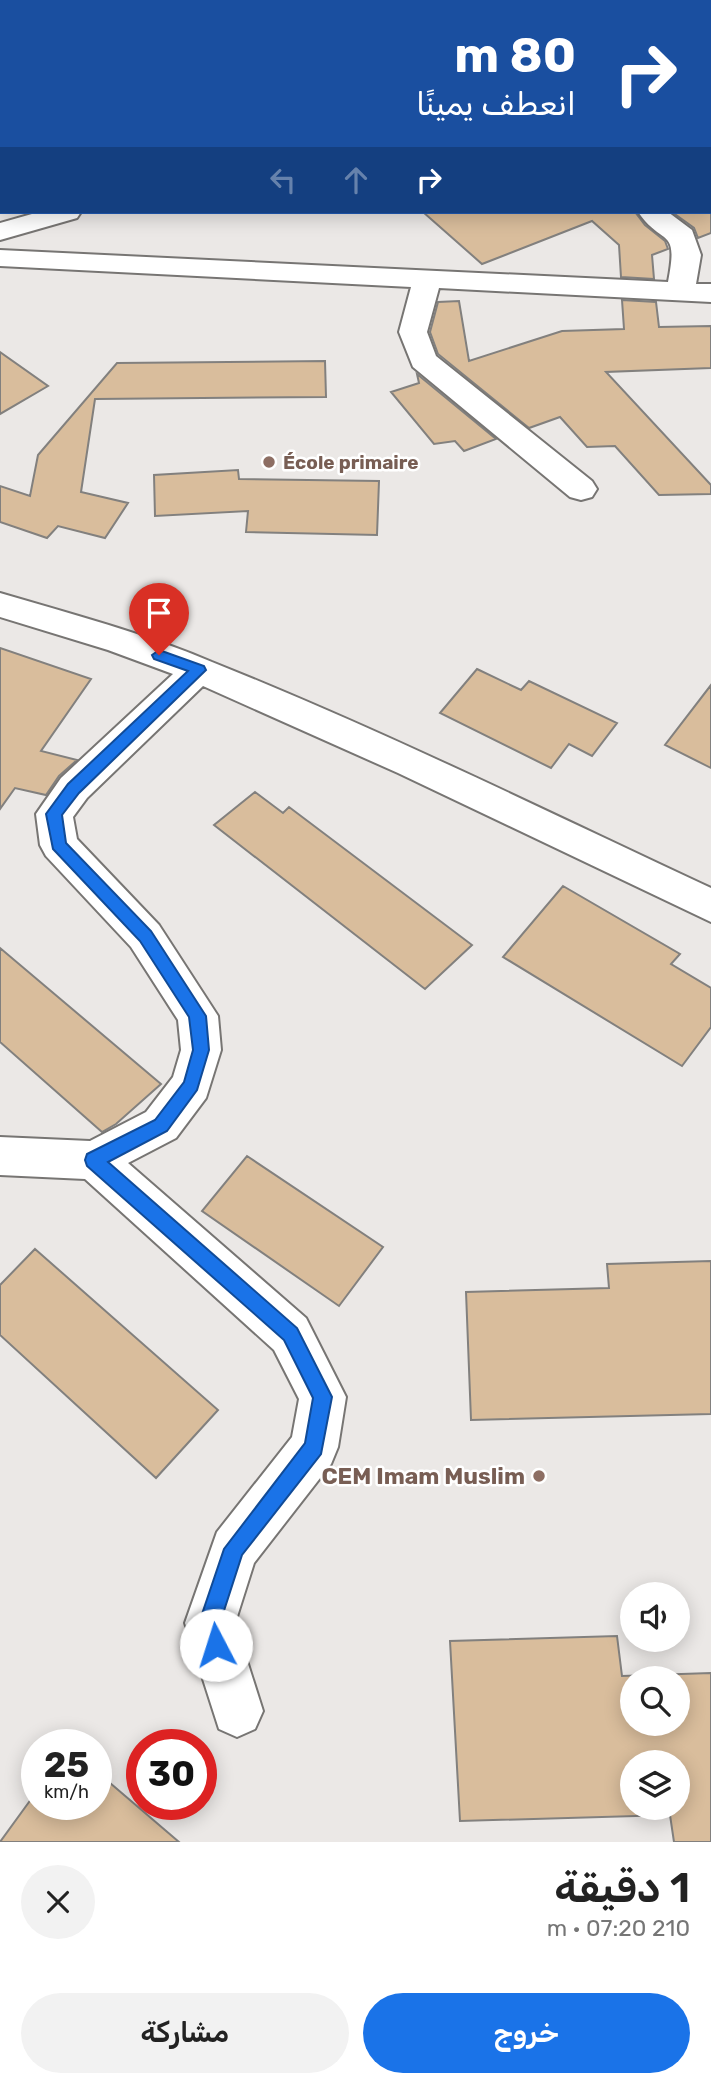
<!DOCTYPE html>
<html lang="ar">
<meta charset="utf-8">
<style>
body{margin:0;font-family:Rubik,Cairo,sans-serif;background:#f2f2f2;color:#222;direction:rtl;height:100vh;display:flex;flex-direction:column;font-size:26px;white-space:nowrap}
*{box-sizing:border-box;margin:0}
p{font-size:23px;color:#767676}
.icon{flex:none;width:38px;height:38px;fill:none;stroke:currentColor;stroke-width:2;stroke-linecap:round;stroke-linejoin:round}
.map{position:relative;height:1842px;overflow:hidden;direction:ltr}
.sheet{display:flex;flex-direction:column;background:#fff;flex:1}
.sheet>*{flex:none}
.hud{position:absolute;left:0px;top:0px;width:712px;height:214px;box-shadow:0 4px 18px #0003;direction:rtl;background:#1a4fa0;color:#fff;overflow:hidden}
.tools{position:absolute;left:620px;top:1582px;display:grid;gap:14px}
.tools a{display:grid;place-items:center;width:70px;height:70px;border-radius:50%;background:#fff;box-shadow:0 4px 18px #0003;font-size:35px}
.speed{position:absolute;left:21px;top:1729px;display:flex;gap:14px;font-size:35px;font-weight:700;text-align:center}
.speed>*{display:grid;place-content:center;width:91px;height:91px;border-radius:50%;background:#fff;box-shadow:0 4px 18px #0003;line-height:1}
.speed small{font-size:18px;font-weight:400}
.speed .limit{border:10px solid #d22;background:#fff;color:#111}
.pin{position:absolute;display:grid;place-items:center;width:60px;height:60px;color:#fff;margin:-72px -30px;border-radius:50% 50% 50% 0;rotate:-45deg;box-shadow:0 0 7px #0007}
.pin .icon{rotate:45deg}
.me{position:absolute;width:77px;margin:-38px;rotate:355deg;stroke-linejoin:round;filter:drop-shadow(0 0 5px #0008)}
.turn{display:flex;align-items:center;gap:24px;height:147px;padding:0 21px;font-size:32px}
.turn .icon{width:91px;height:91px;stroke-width:2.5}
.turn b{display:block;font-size:49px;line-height:60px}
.lanes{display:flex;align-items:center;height:66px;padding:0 21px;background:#0003;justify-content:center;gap:35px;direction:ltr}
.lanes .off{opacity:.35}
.round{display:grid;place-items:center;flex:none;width:74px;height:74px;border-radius:37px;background:#f2f2f2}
.overview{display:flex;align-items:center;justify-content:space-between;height:119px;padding:0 21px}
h1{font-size:42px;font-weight:600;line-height:52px}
.action{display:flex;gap:14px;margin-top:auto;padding:14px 21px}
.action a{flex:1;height:80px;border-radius:42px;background:#1a73e8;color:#fff;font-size:28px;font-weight:600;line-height:80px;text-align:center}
.action a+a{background:#f2f2f2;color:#222}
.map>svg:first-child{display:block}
.building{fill:#d9bd9c;stroke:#82807e;stroke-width:2;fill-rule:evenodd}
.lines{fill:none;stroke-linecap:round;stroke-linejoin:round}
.minor-casing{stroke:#777573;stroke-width:4}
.minor{fill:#fff;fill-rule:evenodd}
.route{fill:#1a73e8;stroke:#114b97;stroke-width:2}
.education-dot{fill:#8d6e63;stroke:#fff;stroke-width:2.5}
.labels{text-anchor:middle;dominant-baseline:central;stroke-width:5;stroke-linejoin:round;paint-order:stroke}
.education-label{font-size:19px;font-weight:bold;fill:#785e54;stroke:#fff;text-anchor:start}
.near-education-label{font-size:23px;font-weight:bold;fill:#785e54;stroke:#fff;text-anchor:end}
</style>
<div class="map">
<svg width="711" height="1842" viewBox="0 0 711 1842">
<rect width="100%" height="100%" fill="#ebe8e6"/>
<path class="building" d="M 423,212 L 635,212 L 645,225 L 665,241 L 668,249 L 652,255 L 654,279 L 621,277 L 619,245 L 592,221 L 482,264 Z
M 672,212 L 711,212 L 711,233 L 698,238 L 694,228 Z
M 622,300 L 656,302 L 659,327 L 711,326 L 711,368 L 606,372 L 711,485 L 711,494 L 659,495 L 615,446 L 587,447 L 560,417 L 529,428 L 438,354 L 430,332 L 438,302 L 459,301 L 469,361 L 562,331 L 624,329 Z
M 0,352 L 48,386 L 0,414 Z
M 325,361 L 326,397 L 95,399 L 81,492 L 128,503 L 105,538 L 58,526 L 47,538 L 0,522 L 0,486 L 30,496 L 38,455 L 117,363 Z
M 417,374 L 496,439 L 464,451 L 455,441 L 434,444 L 391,392 L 419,383 Z
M 238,470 L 239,479 L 379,481 L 377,535 L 246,532 L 248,511 L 155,516 L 154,475 Z
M 0,648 L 91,679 L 41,751 L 77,760 L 59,776 L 46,795 L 15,788 L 0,809 Z
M 477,669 L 521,690 L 529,681 L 617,723 L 592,756 L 569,744 L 551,768 L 440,713 Z
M 711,685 L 711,768 L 665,745 Z
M 255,792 L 283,813 L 289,807 L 472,945 L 425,989 L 214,825 Z
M 563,886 L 680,954 L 671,964 L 711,988 L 711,1027 L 682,1066 L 503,957 Z
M 0,948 L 161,1084 L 116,1124 L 102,1132 L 0,1042 Z
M 247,1156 L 383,1247 L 339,1306 L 202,1211 Z
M 35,1249 L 218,1410 L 156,1478 L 0,1335 L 0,1285 Z
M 711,1261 L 711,1414 L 471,1420 L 466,1292 L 609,1288 L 607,1264 Z
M 617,1636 L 622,1676 L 711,1673 L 711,1842 L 674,1842 L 670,1815 L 460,1821 L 450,1641 ZM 632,1678 L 677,1678 L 677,1724 L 632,1724 ZM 632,1762 L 677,1762 L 677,1808 L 632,1808 Z
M 96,1771 L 179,1842 L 0,1842 L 37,1791 L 37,1804 L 96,1804 Z"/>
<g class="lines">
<g class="minor-casing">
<path id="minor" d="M 56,0 L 81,0 L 83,2 L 57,2 Z
M 612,0 L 636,0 L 636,2 L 612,2 Z
M 710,19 L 711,19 L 711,33 L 710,33 Z
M 0,81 L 2,81 L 2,97 L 0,97 Z
M 39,212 L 81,212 L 77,218 L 0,240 L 0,223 Z
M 638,212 L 668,212 L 692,230 L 701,255 L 696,284 L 711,284 L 711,302 L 439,288 L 427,332 L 436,356 L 592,481 L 597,489 L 592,497 L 581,500 L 570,497 L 413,367 L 399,332 L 411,287 L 0,266 L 0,250 L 668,282 C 679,225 663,248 638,212 Z
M 0,593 C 71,614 144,633 212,662 C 382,730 546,811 711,888 L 711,922 L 398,773 L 203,686 L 87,798 L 73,817 L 77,839 L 159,925 L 218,1016 L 221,1050 L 206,1098 L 176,1138 L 128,1163 L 306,1318 L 346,1397 L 338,1447 L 331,1464 L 254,1563 L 235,1623 L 263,1711 L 255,1729 L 237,1737 L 219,1729 L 185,1623 L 217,1532 L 292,1437 L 299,1399 L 274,1350 L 85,1179 L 0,1175 L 0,1137 L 90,1141 L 146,1112 L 173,1077 L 181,1050 L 178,1020 L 131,947 L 46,856 L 40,845 L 36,814 L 61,778 L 173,674 L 108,650 L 0,617 Z"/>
</g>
<use href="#minor" class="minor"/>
</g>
<path class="route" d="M 159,650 L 204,666 L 206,670 L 79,793 L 62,815 L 66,843 L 151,931 L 206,1016 L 209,1050 L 197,1090 L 167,1131 L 108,1162 L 297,1328 L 332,1397 L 321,1454 L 242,1555 L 220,1623 L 227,1645 L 224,1652 L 216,1655 L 209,1652 L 199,1623 L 224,1549 L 305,1443 L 313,1398 L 284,1340 L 87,1166 L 85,1160 L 87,1154 L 155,1120 L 184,1082 L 193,1050 L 189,1017 L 140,941 L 53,849 L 46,814 L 68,784 L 188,671 L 154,659 L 152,655 Z"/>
<g class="education-dot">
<circle cx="269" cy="462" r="7"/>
<circle cx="539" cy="1476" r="7"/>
</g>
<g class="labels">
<g class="education-label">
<text x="283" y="462">École primaire</text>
</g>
<g class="near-education-label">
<text x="525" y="1476">CEM Imam Muslim</text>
</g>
</g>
</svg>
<div class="tools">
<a><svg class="icon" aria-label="sound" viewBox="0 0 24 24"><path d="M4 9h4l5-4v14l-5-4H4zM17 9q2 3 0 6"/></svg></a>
<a><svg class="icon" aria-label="search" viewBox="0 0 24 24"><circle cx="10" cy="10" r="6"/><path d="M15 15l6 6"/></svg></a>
<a><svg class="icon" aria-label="layers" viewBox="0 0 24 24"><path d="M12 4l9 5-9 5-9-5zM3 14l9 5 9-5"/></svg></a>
</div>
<div class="speed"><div>25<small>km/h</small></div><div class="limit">30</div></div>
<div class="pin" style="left:159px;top:655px;background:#d93025"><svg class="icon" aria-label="arrive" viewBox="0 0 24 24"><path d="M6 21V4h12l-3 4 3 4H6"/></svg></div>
<svg class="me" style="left:216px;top:1645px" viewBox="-20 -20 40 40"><circle r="19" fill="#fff"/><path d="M0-13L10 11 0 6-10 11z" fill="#1a73e8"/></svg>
<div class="hud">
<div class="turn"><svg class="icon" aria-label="right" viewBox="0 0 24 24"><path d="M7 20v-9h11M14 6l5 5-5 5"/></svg><div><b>80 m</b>انعطف يمينًا</div></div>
<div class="lanes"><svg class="icon off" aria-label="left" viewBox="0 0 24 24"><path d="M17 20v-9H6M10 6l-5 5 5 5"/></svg><svg class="icon off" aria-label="ahead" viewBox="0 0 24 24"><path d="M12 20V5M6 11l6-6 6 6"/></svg><svg class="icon" aria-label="right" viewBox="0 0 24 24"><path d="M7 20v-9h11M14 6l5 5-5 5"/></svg></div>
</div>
</div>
<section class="sheet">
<div class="overview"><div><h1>1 دقيقة</h1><p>210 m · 07:20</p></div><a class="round"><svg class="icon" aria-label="close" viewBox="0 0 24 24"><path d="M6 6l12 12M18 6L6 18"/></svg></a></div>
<div class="action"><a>خروج</a><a>مشاركة</a></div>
</section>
